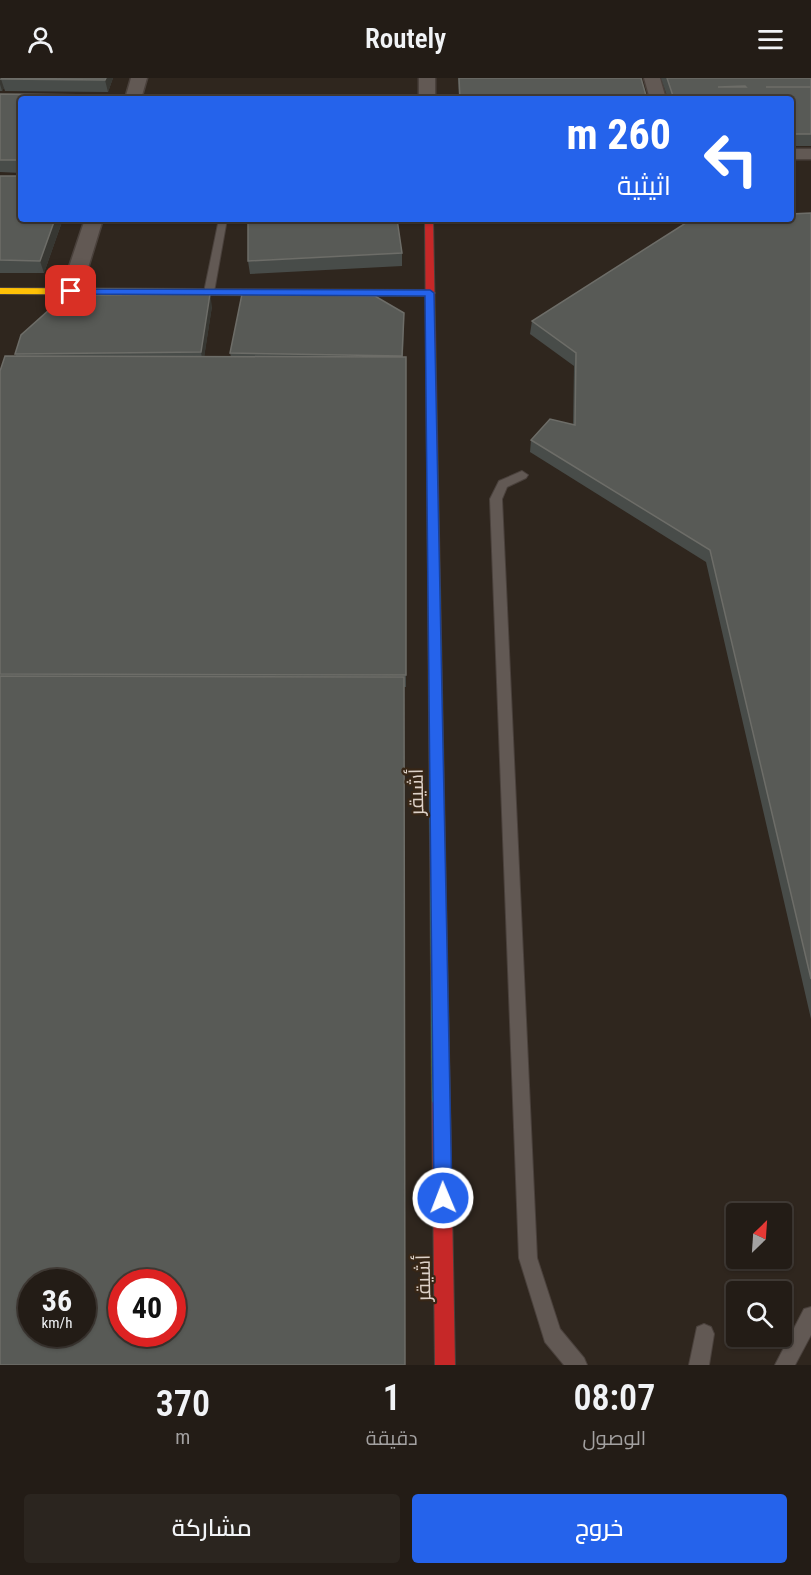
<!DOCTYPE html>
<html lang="ar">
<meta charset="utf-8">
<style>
body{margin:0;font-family:"Roboto Condensed",Cairo,sans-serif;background:#2b251f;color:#f1f3f6;direction:rtl;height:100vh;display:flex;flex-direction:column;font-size:22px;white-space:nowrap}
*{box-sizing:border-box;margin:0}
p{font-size:20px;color:#a3a1a1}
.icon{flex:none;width:33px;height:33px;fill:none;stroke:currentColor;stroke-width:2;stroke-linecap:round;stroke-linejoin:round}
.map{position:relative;height:1287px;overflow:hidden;direction:ltr}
.sheet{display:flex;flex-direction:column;background:#231c16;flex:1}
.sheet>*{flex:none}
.top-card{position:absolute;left:18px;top:18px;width:776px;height:126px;border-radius:6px;box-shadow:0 2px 4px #0004,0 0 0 2px #403a35;direction:rtl;background:#2563eb;color:#fff;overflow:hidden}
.needle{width:39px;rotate:25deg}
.tools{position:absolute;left:726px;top:1125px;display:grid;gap:12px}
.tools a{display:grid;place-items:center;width:66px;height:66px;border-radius:6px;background:#231c16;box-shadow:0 2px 4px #0004,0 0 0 2px #403a35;font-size:30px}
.speed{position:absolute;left:18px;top:1191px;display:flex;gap:12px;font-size:30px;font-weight:700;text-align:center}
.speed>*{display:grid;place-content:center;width:78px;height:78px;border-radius:50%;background:#231c16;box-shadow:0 2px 4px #0004,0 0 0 2px #403a35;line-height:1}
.speed small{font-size:15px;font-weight:400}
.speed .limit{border:9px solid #d22;background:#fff;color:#111}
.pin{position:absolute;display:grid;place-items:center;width:51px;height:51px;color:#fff;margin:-26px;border-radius:12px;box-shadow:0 3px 9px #0006}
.me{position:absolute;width:66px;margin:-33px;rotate:359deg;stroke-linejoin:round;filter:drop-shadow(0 0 4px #0008)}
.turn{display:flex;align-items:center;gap:21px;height:126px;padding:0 24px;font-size:27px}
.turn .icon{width:78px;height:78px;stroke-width:2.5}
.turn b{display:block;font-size:42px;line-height:51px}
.eta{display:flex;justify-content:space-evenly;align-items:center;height:102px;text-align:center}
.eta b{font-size:36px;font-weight:600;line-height:42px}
.button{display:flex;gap:12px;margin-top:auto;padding:12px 24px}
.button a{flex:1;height:69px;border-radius:6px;background:#2563eb;color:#fff;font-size:24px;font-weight:600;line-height:69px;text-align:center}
.button a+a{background:#2b251f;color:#f1f3f6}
header{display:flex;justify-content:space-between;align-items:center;height:78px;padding:0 24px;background:#231c16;font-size:27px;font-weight:600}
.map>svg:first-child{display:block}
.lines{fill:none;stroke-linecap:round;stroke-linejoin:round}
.lane-casing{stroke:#4a413c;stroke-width:2}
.street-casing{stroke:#4a413c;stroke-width:3}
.fast-casing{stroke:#4a413c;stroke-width:2}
.slow-casing{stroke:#4a413c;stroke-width:2}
.jam-casing{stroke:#4a413c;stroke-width:2}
.lane{fill:#625954;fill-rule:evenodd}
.street{fill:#625954;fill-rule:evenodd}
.fast{fill:#4caf50;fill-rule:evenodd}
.slow{fill:#ffc107;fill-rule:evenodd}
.jam{fill:#c62828;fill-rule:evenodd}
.wall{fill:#484c49}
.shaded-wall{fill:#373732}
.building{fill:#585a56;stroke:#6d6d68;stroke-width:1.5;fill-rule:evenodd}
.route{fill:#2563eb;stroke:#184099;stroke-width:1.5}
.labels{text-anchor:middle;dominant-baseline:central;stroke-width:4.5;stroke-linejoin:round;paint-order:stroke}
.street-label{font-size:20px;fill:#ddd1c8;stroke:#372616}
</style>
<header><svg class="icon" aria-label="menu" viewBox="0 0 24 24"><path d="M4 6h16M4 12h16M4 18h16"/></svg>Routely<svg class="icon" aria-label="person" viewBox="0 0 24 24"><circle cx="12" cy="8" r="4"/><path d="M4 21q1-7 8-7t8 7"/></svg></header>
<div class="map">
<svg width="811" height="1287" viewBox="0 0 811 1287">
<rect width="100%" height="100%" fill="#2f261e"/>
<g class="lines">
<g class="lane-casing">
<path id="lane" d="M 219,141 L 227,141 L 214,214 L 209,217 L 204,214 Z
M 522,393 L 528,397 L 526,400 L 507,409 L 502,421 L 537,1180 L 560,1251 L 584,1280 L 587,1287 L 564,1287 L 545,1264 L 519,1180 L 490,421 L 499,403 Z
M 811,1229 L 811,1257 L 795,1287 L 775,1287 L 804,1231 Z
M 704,1246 L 711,1249 L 714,1256 L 709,1287 L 689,1287 L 697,1249 Z"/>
</g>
<g class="street-casing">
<path id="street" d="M 131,0 L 147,0 L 141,21 L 125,21 Z
M 419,0 L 435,0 L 435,21 L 419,21 Z
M 644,0 L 660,0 L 666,21 L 650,21 Z
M 790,71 L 811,71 L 811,81 L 790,81 Z
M 85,141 L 103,141 L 81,213 L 71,219 L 61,213 Z"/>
</g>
<g class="fast-casing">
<path id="fast" d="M 434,502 L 440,507 L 450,1025 L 447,1031 L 441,1034 L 435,1031 L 432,1025 L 428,507 Z"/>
</g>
<g class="slow-casing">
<path id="slow" d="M 74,19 L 133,19 L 137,21 L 70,21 Z
M 0,210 L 430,212 L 435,215 L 430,218 L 0,216 Z"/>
</g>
<g class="jam-casing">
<path id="jam" d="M 425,141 L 433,141 L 440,507 L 434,512 L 428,507 Z
M 441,1016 L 447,1019 L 450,1025 L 455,1287 L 435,1287 L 432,1025 L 435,1019 Z"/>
</g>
<use href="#lane" class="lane"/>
<use href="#street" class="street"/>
<use href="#fast" class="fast"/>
<use href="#slow" class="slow"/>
<use href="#jam" class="jam"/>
</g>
<path class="wall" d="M 0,0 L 113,0 L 108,14 L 5,13 L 4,10 L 2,13 L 0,13 Z
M 458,0 L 641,0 L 647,21 L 459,21 Z
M 661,0 L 811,0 L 811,68 L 790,68 L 790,21 L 668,21 Z
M 0,16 L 21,21 L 21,95 L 0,94 Z
M 0,98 L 63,141 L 44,195 L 0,195 Z
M 811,135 L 811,941 L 706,484 L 530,374 L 531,362 L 573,346 L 574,288 L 530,256 L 532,243 Z
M 402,175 L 402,188 L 250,196 L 248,183 Z
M 212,228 L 204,279 L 231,279 L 230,275 L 404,235 L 403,279 L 406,279 L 406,609 L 404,609 L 0,1287 L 0,293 L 16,278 L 15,276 Z"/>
<path class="shaded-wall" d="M 0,0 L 9,0 L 1,1 L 4,10 L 2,13 L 0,6 Z
M 106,0 L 113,0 L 108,14 L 105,2 Z
M 55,141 L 63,141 L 44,195 L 40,183 Z
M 210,216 L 212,228 L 203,287 L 201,274 Z"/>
<path class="building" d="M 2,0 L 106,0 L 105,2 L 1,1 Z
M 459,0 L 641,0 L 647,21 L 460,21 Z
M 667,0 L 811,0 L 811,9 L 766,9 L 811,9 L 811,56 L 790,56 L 790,21 L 674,21 ZM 745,8 L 746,9 L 718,9 Z
M 0,16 L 103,17 L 101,21 L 21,21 L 21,82 L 0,82 Z
M 0,98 L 21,98 L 21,141 L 55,141 L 40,183 L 0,182 Z
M 811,135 L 811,901 L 710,472 L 531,362 L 550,341 L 575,347 L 576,275 L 532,243 L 692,141 L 790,141 L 790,136 Z
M 248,141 L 397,141 L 402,175 L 248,183 Z
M 210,216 L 201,274 L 15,276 L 21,257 L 49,232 L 88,217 Z
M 242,216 L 375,218 L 404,235 L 402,278 L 230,275 Z
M 5,278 L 406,279 L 406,597 L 0,596 L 0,293 Z
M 0,598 L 404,599 L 405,1287 L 0,1287 ZM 32,1204 L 82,1204 L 82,1256 L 32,1256 ZM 122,1204 L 172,1204 L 172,1256 L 122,1256 Z"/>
<path class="route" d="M 68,211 L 430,212 L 434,215 L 452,1120 L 449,1127 L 443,1129 L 436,1127 L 434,1120 L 425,218 L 71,216 L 68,215 Z"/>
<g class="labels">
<g class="street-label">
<text transform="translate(416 714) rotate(-91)">أشيقر</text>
<text transform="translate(423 1200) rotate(-91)">أشيقر</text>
</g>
</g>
</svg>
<div class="tools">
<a><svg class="needle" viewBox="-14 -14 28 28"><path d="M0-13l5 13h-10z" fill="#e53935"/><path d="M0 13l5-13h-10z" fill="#a3a1a1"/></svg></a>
<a><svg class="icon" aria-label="search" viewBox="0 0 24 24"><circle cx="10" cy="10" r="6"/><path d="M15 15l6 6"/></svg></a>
</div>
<div class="speed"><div>36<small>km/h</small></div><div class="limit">40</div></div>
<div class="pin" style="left:71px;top:213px;background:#d93025"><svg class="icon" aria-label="arrive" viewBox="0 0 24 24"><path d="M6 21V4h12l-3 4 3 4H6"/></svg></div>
<svg class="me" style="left:443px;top:1120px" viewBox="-20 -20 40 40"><circle r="17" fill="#2563eb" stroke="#fff" stroke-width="3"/><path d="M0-11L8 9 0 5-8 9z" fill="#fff"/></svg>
<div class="top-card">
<div class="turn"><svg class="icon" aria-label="left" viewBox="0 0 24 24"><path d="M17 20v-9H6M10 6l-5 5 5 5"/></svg><div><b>260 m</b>اثيثية</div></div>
</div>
</div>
<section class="sheet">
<div class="eta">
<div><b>08:07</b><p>الوصول</p></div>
<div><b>1</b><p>دقيقة</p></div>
<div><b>370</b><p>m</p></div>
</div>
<div class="button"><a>خروج</a><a>مشاركة</a></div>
</section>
